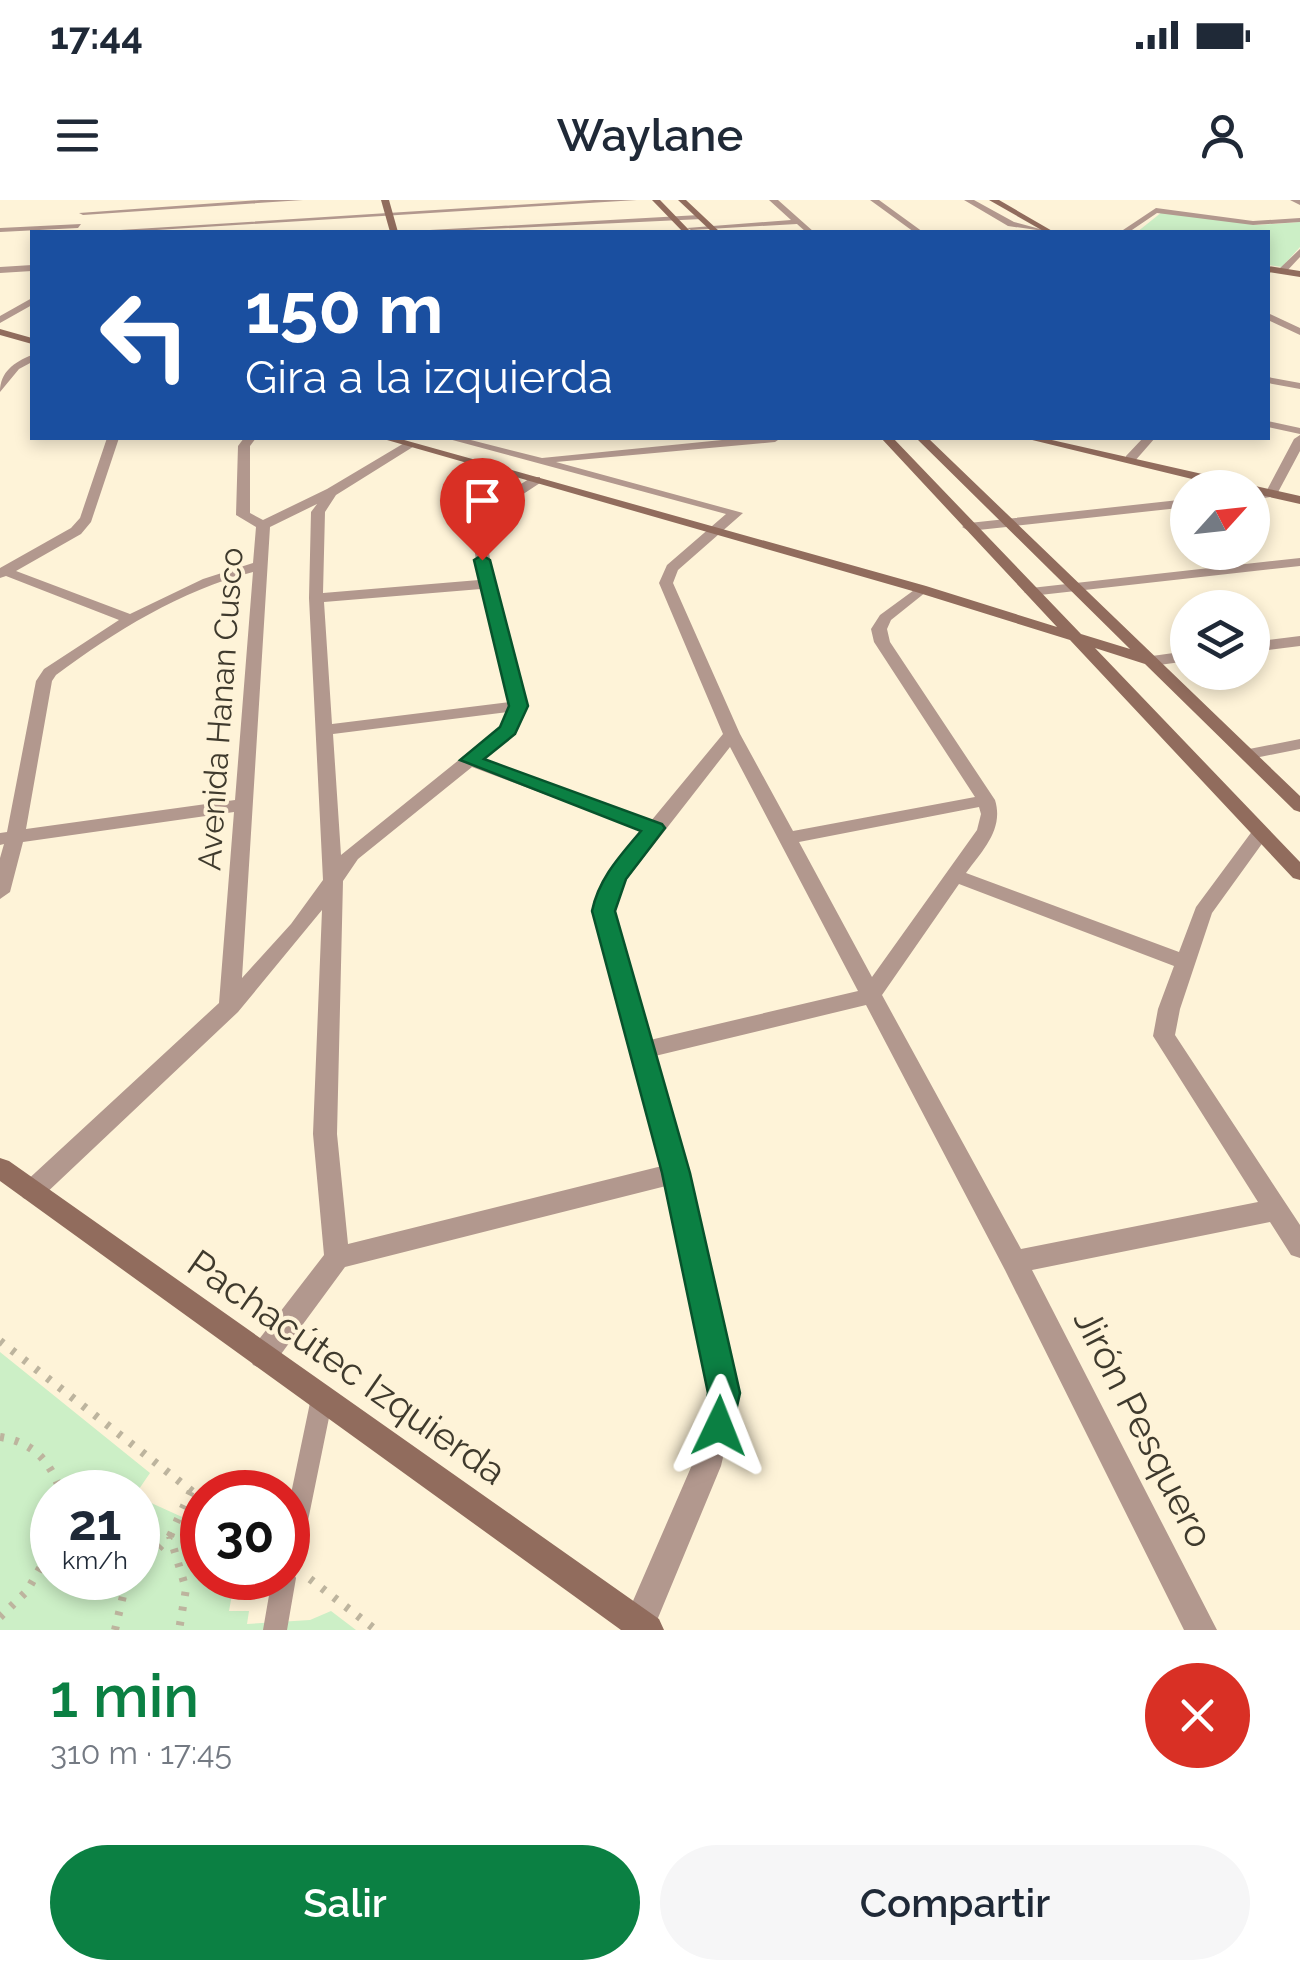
<!DOCTYPE html>
<html lang="es">
<meta charset="utf-8">
<style>
body{margin:0;font-family:Raleway,sans-serif;background:#f6f6f7;color:#1f2937;height:100vh;display:flex;flex-direction:column;font-size:38px;white-space:nowrap}
*{box-sizing:border-box;margin:0}
p{font-size:32px;color:#747a83}
.icon{flex:none;width:55px;height:55px;fill:none;stroke:currentColor;stroke-width:2;stroke-linecap:round;stroke-linejoin:round}
.map{position:relative;height:1430px;overflow:hidden}
.sheet{display:flex;flex-direction:column;background:#fff;flex:1}
.sheet>*{flex:none}
.guide{position:absolute;left:30px;top:30px;width:1240px;height:210px;border-radius:0px;box-shadow:0 5px 15px #0003;background:#1a4fa0;color:#fff;overflow:hidden}
.needle{width:65px;rotate:63deg}
.buttons{position:absolute;left:1170px;top:270px;display:grid;gap:20px}
.buttons a{display:grid;place-items:center;width:100px;height:100px;border-radius:50%;background:#fff;box-shadow:0 5px 15px #0003;font-size:50px}
.speed{position:absolute;left:30px;top:1270px;display:flex;gap:20px;font-size:50px;font-weight:700;text-align:center}
.speed>*{display:grid;place-content:center;width:130px;height:130px;border-radius:50%;background:#fff;box-shadow:0 5px 15px #0003;line-height:1}
.speed small{font-size:25px;font-weight:400}
.speed .limit{border:15px solid #d22;background:#fff;color:#111}
.pin{position:absolute;display:grid;place-items:center;width:85px;height:85px;color:#fff;margin:-102px -42px;border-radius:50% 50% 50% 0;rotate:-45deg;box-shadow:0 0 10px #0007}
.pin .icon{rotate:45deg}
.me{position:absolute;width:110px;margin:-55px;rotate:2deg;stroke-linejoin:round;filter:drop-shadow(0 0 8px #0008)}
.turn{display:flex;align-items:center;gap:35px;height:210px;padding:0 50px;font-size:45px}
.turn .icon{width:130px;height:130px;stroke-width:2.5}
.turn b{display:block;font-size:70px;line-height:85px}
.round{display:grid;place-items:center;flex:none;width:105px;height:105px;border-radius:52px;background:#f6f6f7}
.headline{display:flex;align-items:center;justify-content:space-between;height:170px;padding:0 50px}
h1{font-size:60px;font-weight:600;line-height:75px;color:#0b8043}
.button{display:flex;gap:20px;margin-top:auto;padding:20px 50px}
.button a{flex:1;height:115px;border-radius:60px;background:#0b8043;color:#fff;font-size:40px;font-weight:600;line-height:115px;text-align:center}
.button a+a{background:#f6f6f7;color:#1f2937}
.status{display:flex;justify-content:space-between;align-items:center;height:70px;padding:0 50px;background:#fff;direction:ltr}
.status svg{height:28px;fill:currentColor}
header{display:flex;justify-content:space-between;align-items:center;height:130px;padding:0 50px;background:#fff;font-size:45px;font-weight:600}
.map>svg:first-child{display:block}
.green{fill:#ccefc6}
.lines{fill:none;stroke-linecap:round;stroke-linejoin:round}
.path{stroke:#bdb49e;stroke-width:8;stroke-dasharray:4 11;stroke-linecap:butt}
.lane{fill:#b2988e;fill-rule:evenodd}
.street{fill:#b2988e;fill-rule:evenodd}
.secondary{fill:#916c5d;fill-rule:evenodd}
.route{fill:#0b8043;stroke:#07532c;stroke-width:2.5}
.labels{text-anchor:middle;dominant-baseline:central;stroke-width:8;stroke-linejoin:round;paint-order:stroke}
.street-label{font-size:32px;fill:#3f3a2d;stroke:#fef3d8}
.near-street-label{font-size:38px;fill:#3f3a2d;stroke:#fef3d8}
</style>
<div class="status"><b>17:44</b><svg viewBox="0 0 49 12"><path d="M0 12V9h3v3zM5 12V6h3v6zM10 12V3h3v9zM15 12V0h3v12zM26 1h20v11H26zM47 4h2v5h-2z"/></svg></div>
<header><svg class="icon" aria-label="menu" viewBox="0 0 24 24"><path d="M4 6h16M4 12h16M4 18h16"/></svg>Waylane<svg class="icon" aria-label="person" viewBox="0 0 24 24"><circle cx="12" cy="8" r="4"/><path d="M4 21q1-7 8-7t8 7"/></svg></header>
<div class="map">
<svg width="1300" height="1430" viewBox="0 0 1300 1430">
<rect width="100%" height="100%" fill="#fef3d8"/>
<path class="green" d="M 1162,12 L 1258,25 L 1300,22 L 1300,47 L 1282,67 L 1268,65 L 1268,32 L 1137,32 Z
M 0,1152 L 150,1273 L 137,1292 L 52,1292 L 52,1378 L 138,1378 L 138,1297 L 202,1326 L 202,1378 L 235,1378 L 229,1411 L 249,1411 L 247,1424 L 310,1420 L 331,1411 L 356,1430 L 0,1430 Z"/>
<g class="lines">
<path class="path" d="M 0,1141 L 202,1299
M 0,1237 C 33,1242 50,1261 61,1292
M 170,1336 L 191,1291
M 138,1370 L 170,1336 L 186,1389 L 179,1430
M 310,1379 L 376,1430
M 0,1417 L 27,1391 L 52,1347
M 115,1430 L 126,1383 L 131,1378"/>
<path class="lane" d="M 322,1188 L 330,1191 L 333,1198 L 300,1360 L 296,1368 L 292,1370 L 296,1378 L 287,1430 L 263,1430 L 272,1378 L 288,1378 L 288,1308 L 311,1198 L 314,1191 Z"/>
<path class="street" d="M 261,0 L 303,0 L 83,15 L 79,13 Z
M 594,0 L 637,0 L 125,32 L 88,32 Z
M 769,0 L 778,0 L 814,32 L 806,32 L 797,24 L 691,30 L 687,28 L 791,20 Z
M 870,0 L 879,0 L 923,32 L 914,32 Z
M 964,0 L 974,0 L 1014,22 L 1051,32 L 1008,26 Z
M 1290,0 L 1300,0 L 1300,5 Z
M 1156,8 L 1253,21 L 1300,18 L 1300,22 L 1253,25 L 1157,13 L 1129,32 L 1120,32 Z
M 699,15 L 702,19 L 426,32 L 430,30 Z
M 81,24 L 78,28 L 0,32 L 0,28 Z
M 1300,49 L 1300,57 L 1285,73 L 1279,73 L 1279,69 Z
M 32,65 L 32,71 L 0,73 L 0,67 Z
M 32,98 L 32,105 L 0,123 L 0,116 Z
M 1268,113 L 1300,128 L 1300,135 L 1268,120 Z
M 32,155 L 32,162 L 19,169 L 0,192 C 0,172 14,162 32,155 Z
M 1268,177 L 1300,183 L 1300,189 L 1268,183 Z
M 1268,221 L 1300,228 L 1300,234 L 1268,227 Z
M 1300,235 L 1300,251 L 1276,296 L 1252,300 L 1252,292 L 1267,290 L 1294,239 Z
M 107,238 L 119,238 L 91,322 L 81,334 L 16,371 L 130,414 L 203,379 L 253,363 L 256,327 L 236,315 L 238,246 L 244,238 L 256,238 L 250,246 L 250,313 L 263,320 L 327,289 L 406,242 L 416,245 L 336,295 L 325,312 L 323,393 L 479,380 L 471,327 L 486,306 L 532,277 L 540,277 L 540,283 L 496,312 L 485,327 L 494,384 L 527,506 L 514,533 L 482,558 L 651,621 L 723,534 L 659,383 L 667,365 L 726,314 L 445,238 L 463,238 L 542,258 L 742,238 L 781,238 L 775,242 L 556,262 L 743,313 L 678,370 L 673,383 L 740,534 L 793,631 L 975,597 L 874,442 L 871,429 L 880,415 L 921,385 L 928,389 L 926,392 L 891,420 L 887,429 L 890,442 L 995,600 C 1004,629 983,650 966,673 L 1179,752 L 1196,707 L 1253,630 L 1267,630 L 1269,634 L 1212,713 L 1180,809 L 1175,835 L 1300,1025 L 1300,1058 L 1291,1055 L 1270,1022 L 1032,1070 L 1217,1430 L 1184,1430 L 1005,1070 L 866,805 L 655,856 L 688,973 L 738,1193 L 721,1266 L 653,1430 L 625,1430 L 623,1424 L 692,1265 L 710,1193 L 666,986 L 345,1067 L 273,1165 L 263,1169 L 253,1165 L 249,1156 L 253,1147 L 324,1055 L 313,934 L 322,710 L 238,812 L 41,998 L 32,1001 L 23,998 L 20,991 L 23,984 L 219,803 L 234,612 L 23,642 L 10,692 L 0,699 L 0,658 L 4,644 L 0,645 L 0,633 L 7,632 L 36,481 L 44,469 L 119,420 L 6,376 L 0,378 L 0,368 L 71,328 L 80,318 ZM 317,304 L 311,312 L 309,398 L 323,680 L 291,724 L 242,778 L 270,327 ZM 253,372 L 235,600 L 26,629 L 52,481 L 56,475 C 114,432 181,390 253,372 ZM 481,389 L 510,502 L 332,524 L 324,402 ZM 508,512 L 501,526 L 341,655 L 333,534 ZM 730,547 L 858,791 L 650,840 L 613,711 L 617,692 ZM 472,567 L 643,631 C 622,656 600,678 593,711 L 662,966 L 348,1044 L 337,934 L 343,681 L 358,659 ZM 979,607 L 981,614 L 977,630 L 872,777 L 799,642 ZM 959,684 L 1174,766 L 1158,809 L 1153,836 L 1258,1002 L 1021,1049 L 882,795 Z
M 1143,238 L 1155,238 L 1134,262 L 1126,262 L 1126,256 Z
M 1188,299 L 1188,307 L 969,331 L 962,327 L 969,323 Z
M 1300,358 L 1300,366 L 1031,396 L 1024,392 L 1031,388 Z
M 1300,436 L 1300,446 L 1252,452 L 1252,442 Z
M 1188,451 L 1188,461 L 1152,466 L 1144,461 L 1152,456 Z
M 1300,539 L 1300,549 L 1250,559 L 1241,554 L 1244,550 Z"/>
<path class="secondary" d="M 381,0 L 389,0 L 398,32 L 390,32 Z
M 652,0 L 660,0 L 691,32 L 683,32 Z
M 678,0 L 686,0 L 720,32 L 712,32 Z
M 989,0 L 999,0 L 1054,32 L 1045,32 Z
M 1268,66 L 1300,71 L 1300,77 L 1268,72 Z
M 0,129 L 32,138 L 32,144 L 0,135 Z
M 380,238 L 397,238 L 926,386 L 1057,427 L 881,238 L 893,238 L 1081,434 L 1130,449 L 916,238 L 928,238 L 1300,596 L 1300,612 L 1294,610 L 1145,464 L 1095,448 L 1300,662 L 1300,680 L 1293,678 L 1070,440 L 916,392 Z
M 1024,238 L 1043,238 L 1300,296 L 1300,304 L 1252,293 L 1252,288 L 1229,288 Z
M 0,958 L 9,961 L 659,1419 L 664,1430 L 621,1430 L 0,981 Z"/>
</g>
<path class="route" d="M 482,355 L 490,360 L 528,506 L 515,534 L 484,559 L 662,624 L 665,628 L 626,679 L 615,711 L 690,973 L 740,1193 L 730,1237 L 719,1242 L 707,1237 L 702,1226 L 708,1193 L 662,973 L 592,711 C 599,678 620,656 641,631 L 460,560 L 500,527 L 509,506 L 474,360 Z"/>
<g class="labels">
<g class="street-label">
<text transform="translate(220 509) rotate(-86)">Avenida Hanan Cusco</text>
</g>
<g class="near-street-label">
<text transform="translate(347 1167) rotate(35)">Pachacútec Izquierda</text>
<text transform="translate(1144 1228) rotate(63)">Jirón Pesquero</text>
</g>
</g>
</svg>
<div class="buttons">
<a><svg class="needle" viewBox="-14 -14 28 28"><path d="M0-13l5 13h-10z" fill="#e53935"/><path d="M0 13l5-13h-10z" fill="#747a83"/></svg></a>
<a><svg class="icon" aria-label="layers" viewBox="0 0 24 24"><path d="M12 4l9 5-9 5-9-5zM3 14l9 5 9-5"/></svg></a>
</div>
<div class="speed"><div>21<small>km/h</small></div><div class="limit">30</div></div>
<div class="pin" style="left:482px;top:360px;background:#d93025"><svg class="icon" aria-label="arrive" viewBox="0 0 24 24"><path d="M6 21V4h12l-3 4 3 4H6"/></svg></div>
<svg class="me" style="left:719px;top:1226px" viewBox="-20 -20 40 40"><path d="M0-17L14 15 0 8-14 15z" fill="#0b8043" stroke="#fff" stroke-width="4"/></svg>
<div class="guide">
<div class="turn"><svg class="icon" aria-label="left" viewBox="0 0 24 24"><path d="M17 20v-9H6M10 6l-5 5 5 5"/></svg><div><b>150 m</b>Gira a la izquierda</div></div>
</div>
</div>
<section class="sheet">
<div class="headline"><div><h1>1 min</h1><p>310 m · 17:45</p></div><a class="round" style="background:#d93025;color:#fff"><svg class="icon" aria-label="close" viewBox="0 0 24 24"><path d="M6 6l12 12M18 6L6 18"/></svg></a></div>
<div class="button"><a>Salir</a><a>Compartir</a></div>
</section>
